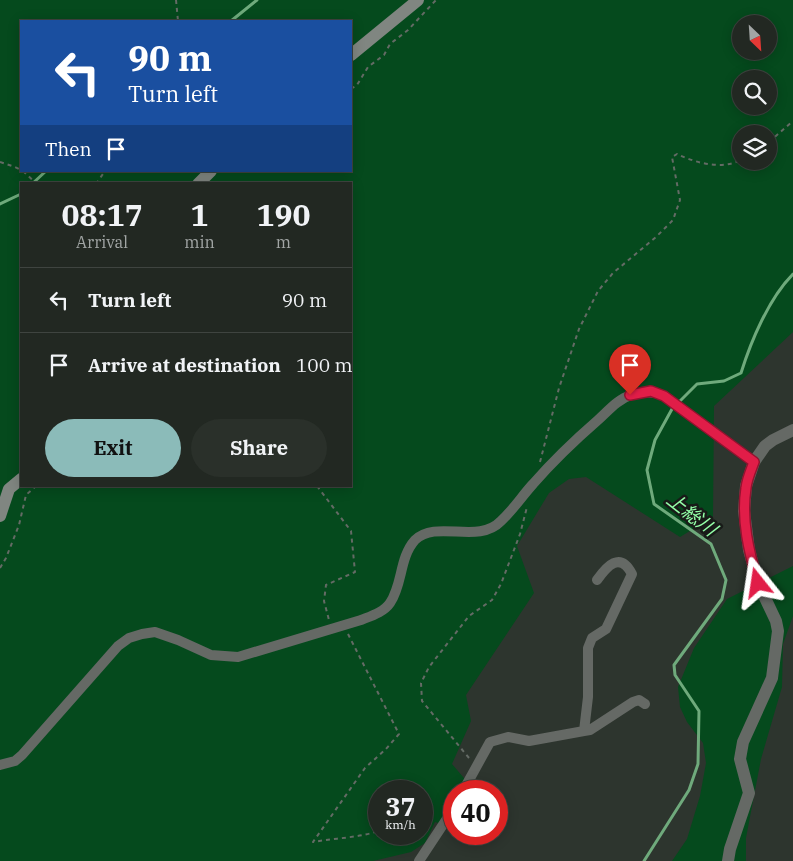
<!DOCTYPE html>
<meta charset="utf-8">
<style>
body{margin:0;font-family:"IBM Plex Serif","Noto Sans JP",serif;background:#2a302a;color:#f1f3f6;height:100vh;display:flex;flex-direction:column;font-size:19px;white-space:nowrap}
*{box-sizing:border-box;margin:0}
p{font-size:16px;color:#a2a6a5}
.icon{flex:none;width:28px;height:28px;fill:none;stroke:currentColor;stroke-width:2;stroke-linecap:round;stroke-linejoin:round}
.map{position:relative;flex:1;overflow:hidden}
.sheet{position:absolute;left:20px;top:182px;width:332px;height:305px;display:flex;flex-direction:column;background:#222822;border-radius:0px;box-shadow:0 2px 12px #0003,0 0 0 1px #3f4440}
.sheet>*{flex:none}
.banner{position:absolute;left:20px;top:20px;width:332px;height:152px;border-radius:0px;box-shadow:0 2px 12px #0003,0 0 0 1px #3f4440;background:#1a4fa0;color:#fff;overflow:hidden}
.needle{width:32px;rotate:155deg}
.fabs{position:absolute;left:732px;top:15px;display:grid;gap:10px}
.fabs a{display:grid;place-items:center;width:45px;height:45px;border-radius:50%;background:#222822;box-shadow:0 2px 12px #0003,0 0 0 1px #3f4440;font-size:25px}
.speed{position:absolute;left:368px;top:780px;display:flex;gap:10px;font-size:25px;font-weight:700;text-align:center}
.speed>*{display:grid;place-content:center;width:65px;height:65px;border-radius:50%;background:#222822;box-shadow:0 2px 12px #0003,0 0 0 1px #3f4440;line-height:1}
.speed small{font-size:12px;font-weight:400}
.speed .limit{border:8px solid #d22;background:#fff;color:#111}
.pin{position:absolute;display:grid;place-items:center;width:42px;height:42px;color:#fff;margin:-51px -21px;border-radius:50% 50% 50% 0;rotate:-45deg;box-shadow:0 0 5px #0007}
.pin .icon{rotate:45deg}
.me{position:absolute;width:55px;margin:-28px;rotate:345deg;stroke-linejoin:round;filter:drop-shadow(0 0 4px #0008)}
.turn{display:flex;align-items:center;gap:18px;height:105px;padding:0 25px;font-size:22px}
.turn .icon{width:65px;height:65px;stroke-width:2.5}
.turn b{display:block;font-size:35px;line-height:42px}
.then{display:flex;align-items:center;height:48px;padding:0 25px;background:#0003;gap:10px;font-size:19px}
.eta{display:flex;justify-content:space-evenly;align-items:center;height:85px;text-align:center}
.eta b{font-size:30px;font-weight:700;line-height:35px}
.cta{display:flex;gap:10px;margin-top:auto;padding:10px 25px}
.cta a{flex:1;height:58px;border-radius:30px;background:#8bbbb9;color:#111;font-size:20px;font-weight:700;line-height:58px;text-align:center}
.cta a+a{background:#2a302a;color:#f1f3f6}
ul{padding:0;list-style:none}
li{display:flex;align-items:center;gap:15px;height:65px;padding:0 25px;border-top:1px solid #3f4440}
li div{flex:1}
li b{display:block;font-size:19px}
li em{font-style:normal}
.map>svg:first-child{display:block}
.green{fill:#054a1d;fill-rule:evenodd}
.lines{fill:none;stroke-linecap:round;stroke-linejoin:round}
.stream{stroke:#6faa7c;stroke-width:3}
.path{stroke:#646b65;stroke-width:2;stroke-dasharray:4 4;stroke-linecap:butt}
.minor{stroke:#656965;stroke-width:10}
.tertiary{stroke:#656965;stroke-width:12}
.secondary{stroke:#808681;stroke-width:12}
.route-casing{stroke:#92132f;stroke-width:12}
.route{stroke:#e11d48;stroke-width:9}
.labels{text-anchor:middle;dominant-baseline:central;stroke-width:5;stroke-linejoin:round;paint-order:stroke}
.water-label{font-size:19px;font-style:italic;fill:#94ffa8;stroke:#181b18}
</style>
<div class="map">
<svg width="793" height="861" viewBox="0 0 793 861">
<rect width="100%" height="100%" fill="#2d352e"/>
<path class="green" d="M 0,0 L 793,0 L 793,332 L 714,406 L 713,517 L 680,537 L 586,477 L 569,479 L 549,493 L 517,546 L 534,593 L 466,695 L 471,721 L 452,764 L 475,791 L 454,791 L 454,828 L 435,822 L 425,843 L 411,852 L 373,861 L 0,861 ZM 21,21 L 351,21 L 351,171 L 21,171 ZM 741,24 L 769,24 L 769,51 L 741,51 ZM 741,79 L 769,79 L 769,106 L 741,106 ZM 741,134 L 769,134 L 769,161 L 741,161 ZM 21,184 L 351,184 L 351,486 L 21,486 ZM 379,791 L 421,791 L 421,834 L 379,834 Z
M 793,566 L 793,616 L 783,644 L 782,687 L 761,759 L 746,838 L 746,861 L 672,861 L 687,839 L 700,796 L 706,763 L 703,743 L 687,722 L 680,707 L 678,687 L 694,648 L 727,599 Z"/>
<g class="lines">
<path class="stream" d="M 231,21 L 257,0
M 32,184 L 46,171
M 0,204 L 21,194
M 644,861 L 689,790 L 698,764 L 699,711 L 675,675 L 674,665 L 722,599 L 726,580 L 711,544 L 654,504 L 647,470 L 655,440 L 672,409 L 697,384 L 724,381 L 741,373 C 751,341 769,298 793,274"/>
<path class="path" d="M 176,0 L 178,21
M 351,89 L 357,85 L 368,67 L 384,55 L 390,44 L 408,30 L 436,0
M 769,142 L 793,121
M 0,162 L 15,167 L 21,170
M 23,171 L 37,184
M 96,184 L 105,171
M 540,462 L 559,388 L 579,329 L 598,291 L 613,273 L 656,237 L 673,220 L 680,200 L 672,157 L 677,154 C 696,163 721,170 741,160
M 317,486 L 351,531 L 355,572 L 326,585 L 324,601 L 329,620
M 0,568 L 6,558 L 19,525 L 26,495 L 36,486
M 348,634 L 399,734 L 386,749 L 365,768 L 313,842 C 335,838 357,838 379,831
M 469,758 L 422,701 L 421,683 L 429,667 L 469,616 L 492,600 L 501,584 L 520,534 L 527,507
M 421,824 L 427,832"/>
<path class="minor" d="M 584,731 L 590,730 L 633,702 L 639,700 L 645,704
M 0,765 L 15,761 L 22,755 L 118,646 L 129,638 L 142,634 L 155,632 L 178,640 L 211,655 L 238,657 L 361,620 C 371,616 384,612 390,603 C 403,584 399,558 415,540 C 437,519 478,545 501,521 C 513,510 522,496 533,484 C 553,461 575,440 598,420 C 608,411 618,399 631,395 C 643,391 653,391 664,396 L 754,462
M 463,791 L 490,742 L 508,737 L 529,741 L 584,731 L 588,697 L 588,648 L 592,638 L 606,629 L 632,574 C 620,551 607,566 597,580
M 419,861 L 454,808"/>
<path class="tertiary" d="M 728,861 L 730,849 L 749,793 L 740,759 L 743,742 L 772,678 L 778,631 L 776,621 L 758,583 L 749,550 L 744,511 L 746,486 L 754,462 L 765,446 L 773,440 L 793,430"/>
<path class="secondary" d="M 351,55 L 418,0
M 198,184 L 211,171
M 0,516 L 9,489 L 21,479"/>
</g>
<g class="lines">
<g class="route-casing">
<path id="route" d="M 630,395 L 651,391 L 664,396 L 754,462 C 751,470 747,479 746,488 C 741,520 749,552 758,583"/>
</g>
<use href="#route" class="route"/>
</g>
<g class="labels">
<g class="water-label">
<text transform="translate(692 514) rotate(38)">上総川</text>
</g>
</g>
</svg>
<div class="fabs">
<a><svg class="needle" viewBox="-14 -14 28 28"><path d="M0-13l5 13h-10z" fill="#e53935"/><path d="M0 13l5-13h-10z" fill="#a2a6a5"/></svg></a>
<a><svg class="icon" aria-label="search" viewBox="0 0 24 24"><circle cx="10" cy="10" r="6"/><path d="M15 15l6 6"/></svg></a>
<a><svg class="icon" aria-label="layers" viewBox="0 0 24 24"><path d="M12 4l9 5-9 5-9-5zM3 14l9 5 9-5"/></svg></a>
</div>
<div class="speed"><div>37<small>km/h</small></div><div class="limit">40</div></div>
<div class="pin" style="left:630px;top:395px;background:#d93025"><svg class="icon" aria-label="arrive" viewBox="0 0 24 24"><path d="M6 21V4h12l-3 4 3 4H6"/></svg></div>
<svg class="me" style="left:758px;top:583px" viewBox="-20 -20 40 40"><path d="M0-17L14 15 0 8-14 15z" fill="#e11d48" stroke="#fff" stroke-width="4"/></svg>
<div class="banner">
<div class="turn"><svg class="icon" aria-label="left" viewBox="0 0 24 24"><path d="M17 20v-9H6M10 6l-5 5 5 5"/></svg><div><b>90 m</b>Turn left</div></div>
<div class="then">Then<svg class="icon" aria-label="arrive" viewBox="0 0 24 24"><path d="M6 21V4h12l-3 4 3 4H6"/></svg></div>
</div>
<section class="sheet">
<div class="eta">
<div><b>08:17</b><p>Arrival</p></div>
<div><b>1</b><p>min</p></div>
<div><b>190</b><p>m</p></div>
</div>
<ul>
<li><svg class="icon" aria-label="left" viewBox="0 0 24 24"><path d="M17 20v-9H6M10 6l-5 5 5 5"/></svg><div><b>Turn left</b></div><em>90 m</em></li>
<li><svg class="icon" aria-label="arrive" viewBox="0 0 24 24"><path d="M6 21V4h12l-3 4 3 4H6"/></svg><div><b>Arrive at destination</b></div><em>100 m</em></li>
</ul>
<div class="cta"><a>Exit</a><a>Share</a></div>
</section>
</div>
